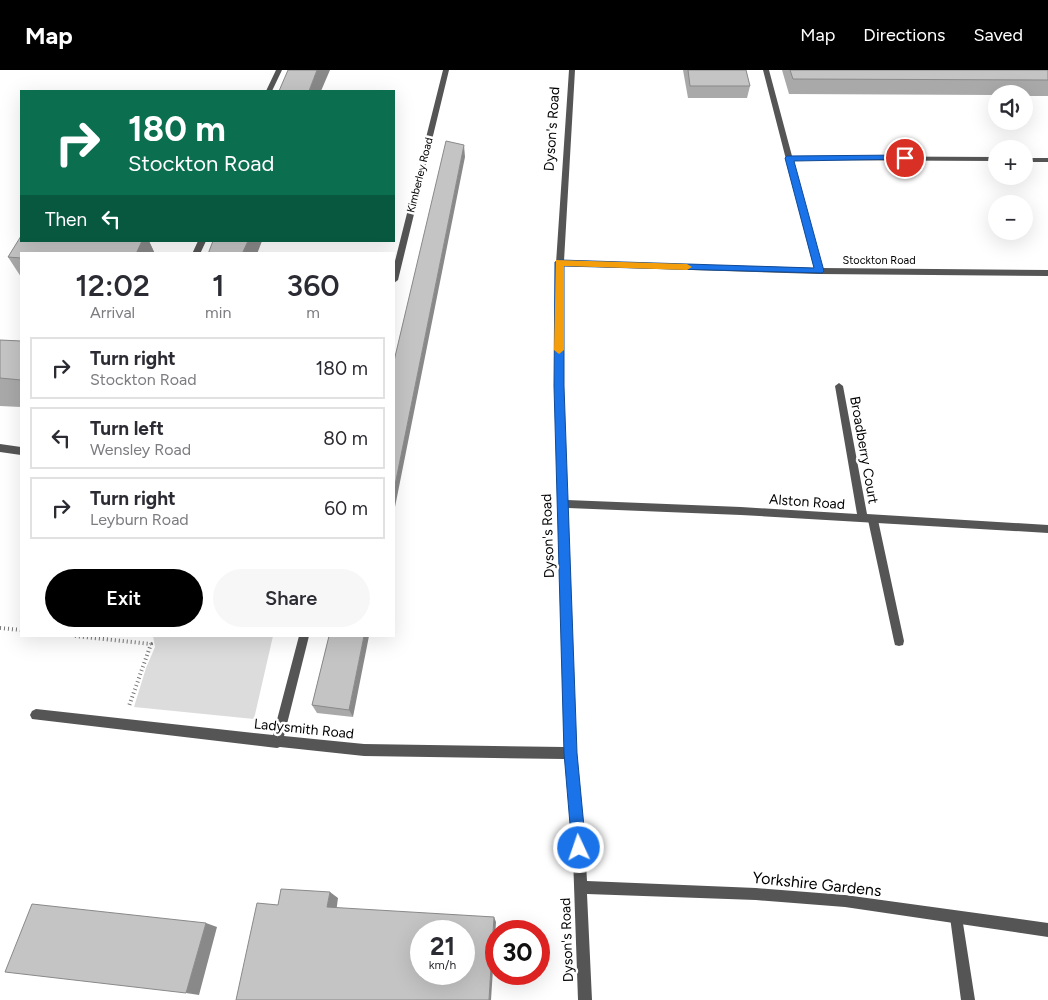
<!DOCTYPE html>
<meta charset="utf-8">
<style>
body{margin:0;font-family:Figtree,sans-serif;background:#f7f7f7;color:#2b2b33;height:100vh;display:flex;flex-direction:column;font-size:19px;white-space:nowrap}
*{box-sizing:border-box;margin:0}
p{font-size:16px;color:#7c7c81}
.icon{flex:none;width:28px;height:28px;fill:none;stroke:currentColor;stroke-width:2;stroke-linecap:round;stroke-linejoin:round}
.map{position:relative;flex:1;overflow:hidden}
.drawer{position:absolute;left:20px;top:182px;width:375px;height:385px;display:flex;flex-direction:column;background:#fff;border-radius:0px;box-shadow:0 5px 20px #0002}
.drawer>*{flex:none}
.guide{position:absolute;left:20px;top:20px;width:375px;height:152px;border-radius:0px;box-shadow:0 5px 20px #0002;background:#0b6e4f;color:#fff;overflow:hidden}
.tools{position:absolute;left:988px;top:15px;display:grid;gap:10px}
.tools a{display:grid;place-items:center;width:45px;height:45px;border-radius:50%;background:#fff;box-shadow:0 5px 20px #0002;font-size:25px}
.speed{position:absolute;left:410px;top:850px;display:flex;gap:10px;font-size:25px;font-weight:700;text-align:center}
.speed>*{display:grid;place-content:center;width:65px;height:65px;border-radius:50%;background:#fff;box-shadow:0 5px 20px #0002;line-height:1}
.speed small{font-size:12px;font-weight:400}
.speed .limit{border:8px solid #d22;background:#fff;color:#111}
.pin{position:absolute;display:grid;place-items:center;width:42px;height:42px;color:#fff;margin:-21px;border:2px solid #fff;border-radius:50%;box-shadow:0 1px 5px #0007}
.me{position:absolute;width:55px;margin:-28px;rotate:357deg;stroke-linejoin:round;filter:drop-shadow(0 0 4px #0008)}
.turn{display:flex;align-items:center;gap:18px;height:105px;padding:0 25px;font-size:22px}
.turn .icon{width:65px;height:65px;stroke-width:2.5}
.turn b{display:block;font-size:35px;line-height:42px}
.then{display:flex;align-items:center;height:48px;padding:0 25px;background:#0003;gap:10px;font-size:19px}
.eta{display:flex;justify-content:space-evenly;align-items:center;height:85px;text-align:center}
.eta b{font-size:30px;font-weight:600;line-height:35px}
.button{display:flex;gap:10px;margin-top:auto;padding:10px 25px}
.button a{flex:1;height:58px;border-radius:30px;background:#000;color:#fff;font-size:20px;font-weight:600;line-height:58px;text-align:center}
.button a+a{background:#f7f7f7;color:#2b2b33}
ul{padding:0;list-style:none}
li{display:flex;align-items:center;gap:15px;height:62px;margin:0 10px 8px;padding:0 15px;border:2px solid #e1e1e2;border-radius:0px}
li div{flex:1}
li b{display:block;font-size:19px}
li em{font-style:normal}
header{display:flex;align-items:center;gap:30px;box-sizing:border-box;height:70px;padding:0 25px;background:#000;color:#fff}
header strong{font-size:24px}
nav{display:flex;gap:28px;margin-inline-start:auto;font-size:18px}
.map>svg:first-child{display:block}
.green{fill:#dcdcdc}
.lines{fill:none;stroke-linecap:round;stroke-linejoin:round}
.path{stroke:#777;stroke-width:4;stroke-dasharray:1 3;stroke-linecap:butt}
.service{fill:#555;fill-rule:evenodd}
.minor{fill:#555;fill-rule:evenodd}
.wall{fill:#a9a9a9}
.shaded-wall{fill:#898989}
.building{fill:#c4c4c4;stroke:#898989;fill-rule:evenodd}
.route{fill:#1a73e8;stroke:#114b97}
.slow{fill:#f59e0b}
.labels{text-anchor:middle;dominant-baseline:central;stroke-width:5;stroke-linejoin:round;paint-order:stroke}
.far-street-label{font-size:11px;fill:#000;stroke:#fff}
.street-label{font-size:14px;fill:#000;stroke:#fff}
.near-street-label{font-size:16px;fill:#000;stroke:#fff}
</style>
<header>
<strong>Map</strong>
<nav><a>Map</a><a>Directions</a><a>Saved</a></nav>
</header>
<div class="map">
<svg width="1048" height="930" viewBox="0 0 1048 930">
<rect width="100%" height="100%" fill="#fff"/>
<path class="green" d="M 153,566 L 273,566 L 254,649 L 134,637 L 146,598 L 155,577 Z"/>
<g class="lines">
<path class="path" d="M 0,558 L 21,560
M 75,566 L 151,574 L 129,636"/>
<path class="service" d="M 873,446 L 876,447 L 878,450 L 904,571 L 903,575 L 899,576 L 895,575 L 894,571 L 868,450 L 870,447 Z
M 956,841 L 961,842 L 962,847 L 975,930 L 961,930 L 950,847 L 951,842 Z"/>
<path class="minor" d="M 276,0 L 282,0 L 272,21 L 266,21 Z
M 443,0 L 449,0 L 398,210 L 394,213 L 394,195 Z
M 569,0 L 575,0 L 564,191 L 814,198 L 763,0 L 769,0 L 792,86 L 996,87 L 996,91 L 793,90 L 822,198 L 1048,200 L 1048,206 L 819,204 L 564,196 L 563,316 L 567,430 L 741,437 L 857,444 L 835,316 L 839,313 L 843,316 L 867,444 L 1048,455 L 1048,463 L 741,445 L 568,438 L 576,683 L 584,758 L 587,811 L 756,818 L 845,825 L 1048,853 L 1048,867 L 845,837 L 756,830 L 587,824 L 592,930 L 578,930 L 572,758 L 565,689 L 364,686 L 280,677 L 277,678 L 32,649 L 30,645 L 32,641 L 36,639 L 273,665 L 299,566 L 309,566 L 284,666 L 364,674 L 564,677 L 555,316 L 556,193 Z
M 1024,88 L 1048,88 L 1048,92 L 1024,92 Z
M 198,171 L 206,171 L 200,184 L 192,184 Z
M 0,374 L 21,377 L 21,385 L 0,382 Z"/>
</g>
<path class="wall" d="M 683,0 L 746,0 L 750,16 L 747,28 L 688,28 Z
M 782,0 L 1048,0 L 1048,26 L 1024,26 L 1024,24 L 996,24 L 996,25 L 789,24 Z
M 21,171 L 149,171 L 155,184 L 21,184 L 21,207 L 8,187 Z
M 0,270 L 21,271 L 21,337 L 0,336 Z
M 329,566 L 353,647 L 317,643 L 312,635 Z"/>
<path class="shaded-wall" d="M 317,0 L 330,0 L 321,21 L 309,21 Z
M 464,75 L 465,87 L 394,442 L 394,420 Z
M 142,171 L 149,171 L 155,184 L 136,184 Z
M 248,171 L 262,171 L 257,184 L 242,184 Z
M 364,566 L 369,566 L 353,647 L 349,640 Z
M 330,822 L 338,828 L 336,843 L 327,837 Z
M 494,847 L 496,852 L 491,930 L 489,930 Z
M 206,853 L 217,857 L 199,925 L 186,923 Z"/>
<path class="building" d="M 288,0 L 317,0 L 309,21 L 279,21 Z
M 688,0 L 746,0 L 750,16 L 690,16 Z
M 790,0 L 1048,0 L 1048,10 L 793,9 Z
M 446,71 L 464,75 L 394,420 L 394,291 Z
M 21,166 L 21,171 L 142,171 L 136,184 L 21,184 L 21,188 L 8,187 Z
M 213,171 L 248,171 L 242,184 L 208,184 Z
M 0,270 L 21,271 L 21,310 L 0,308 Z
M 329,566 L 364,566 L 349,640 L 312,635 Z
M 281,819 L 330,822 L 327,837 L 494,847 L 489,930 L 236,930 L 257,833 L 278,835 ZM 421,861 L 464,861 L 464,904 L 421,904 Z
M 32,834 L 206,853 L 186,923 L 5,902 Z"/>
<path class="route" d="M 905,85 L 909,88 L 908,89 L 794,91 L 824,201 L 822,203 L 564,196 L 564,316 L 577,683 L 586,778 L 584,783 L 579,785 L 574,783 L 572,778 L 564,683 L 554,316 L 555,192 L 560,190 L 814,198 L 785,88 L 787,86 Z"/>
<path class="slow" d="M 556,190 L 687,194 L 692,197 L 687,200 L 564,196 L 564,280 L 559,284 L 554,280 Z"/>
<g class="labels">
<g class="far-street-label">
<text transform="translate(420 105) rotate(-76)">Kimberley Road</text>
<text x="879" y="190">Stockton Road</text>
</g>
<g class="street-label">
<text transform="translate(552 59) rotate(-86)">Dyson's Road</text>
<text transform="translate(864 380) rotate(80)">Broadberry Court</text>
<text transform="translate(807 432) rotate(4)">Alston Road</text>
<text transform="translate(548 466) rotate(-92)">Dyson's Road</text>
<text transform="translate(304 659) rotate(6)">Ladysmith Road</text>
<text transform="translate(567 870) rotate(-92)">Dyson's Road</text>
</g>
<g class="near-street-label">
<text transform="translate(817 814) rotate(6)">Yorkshire Gardens</text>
</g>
</g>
</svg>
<div class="tools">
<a><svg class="icon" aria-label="sound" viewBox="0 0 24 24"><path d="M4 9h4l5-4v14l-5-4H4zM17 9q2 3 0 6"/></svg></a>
<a>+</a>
<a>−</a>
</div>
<div class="speed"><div>21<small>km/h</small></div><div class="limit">30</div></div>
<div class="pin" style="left:905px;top:88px;background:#d93025"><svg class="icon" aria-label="arrive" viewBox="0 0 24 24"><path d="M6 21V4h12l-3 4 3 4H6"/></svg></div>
<svg class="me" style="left:579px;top:778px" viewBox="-20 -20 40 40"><circle r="17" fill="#1a73e8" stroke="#fff" stroke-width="3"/><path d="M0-11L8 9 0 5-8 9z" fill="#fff"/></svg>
<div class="guide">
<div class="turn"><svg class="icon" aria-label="right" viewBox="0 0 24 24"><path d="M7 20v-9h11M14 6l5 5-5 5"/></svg><div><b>180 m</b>Stockton Road</div></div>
<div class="then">Then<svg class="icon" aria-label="left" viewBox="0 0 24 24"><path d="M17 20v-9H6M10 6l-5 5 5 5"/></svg></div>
</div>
<section class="drawer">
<div class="eta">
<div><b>12:02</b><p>Arrival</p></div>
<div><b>1</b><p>min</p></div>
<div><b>360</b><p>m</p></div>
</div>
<ul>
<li><svg class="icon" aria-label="right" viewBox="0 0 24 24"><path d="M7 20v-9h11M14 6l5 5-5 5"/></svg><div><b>Turn right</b><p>Stockton Road</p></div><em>180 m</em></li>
<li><svg class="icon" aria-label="left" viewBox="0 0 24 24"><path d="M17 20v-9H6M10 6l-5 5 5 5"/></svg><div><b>Turn left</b><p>Wensley Road</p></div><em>80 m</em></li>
<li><svg class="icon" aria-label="right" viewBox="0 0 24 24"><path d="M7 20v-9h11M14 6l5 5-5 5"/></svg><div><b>Turn right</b><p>Leyburn Road</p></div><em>60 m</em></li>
</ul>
<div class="button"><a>Exit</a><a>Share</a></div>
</section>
</div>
